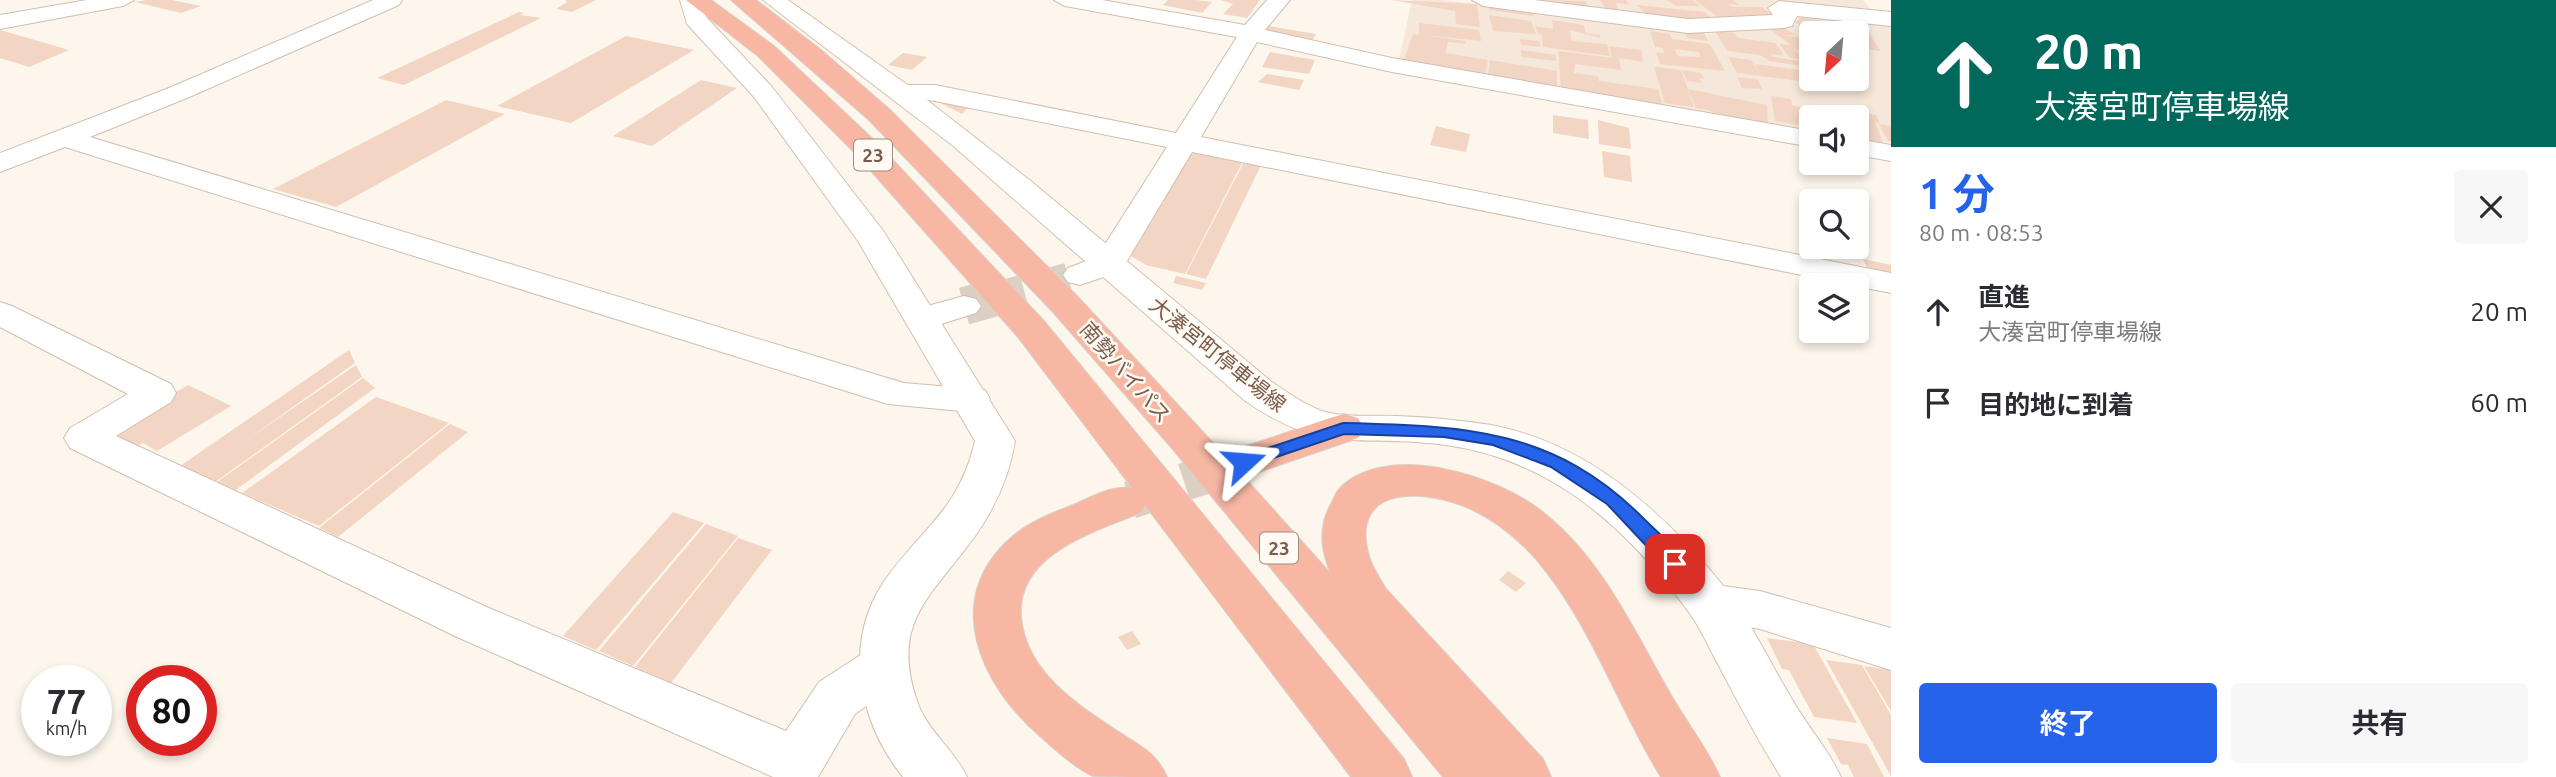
<!DOCTYPE html>
<html lang="ja">
<meta charset="utf-8">
<style>
body{margin:0;font-family:Ubuntu,"Noto Sans JP",sans-serif;background:#f7f7f7;color:#2b2b33;height:100vh;display:flex;flex-direction:column;font-size:26px;white-space:nowrap}
*{box-sizing:border-box;margin:0}
p{font-size:23px;color:#7c7c81}
.icon{flex:none;width:38px;height:38px;fill:none;stroke:currentColor;stroke-width:2;stroke-linecap:round;stroke-linejoin:round}
.map{position:relative;flex:1;overflow:hidden}
.side{display:flex;flex-direction:column;background:#fff;width:665px}
.side>*{flex:none}
.banner{background:#00695c;color:#fff;overflow:hidden}
.needle{width:46px;rotate:206deg}
.controls{position:absolute;left:1799px;top:21px;display:grid;gap:14px}
.controls a{display:grid;place-items:center;width:70px;height:70px;border-radius:7px;background:#fff;box-shadow:0 4px 10px #0003;font-size:35px}
.speed{position:absolute;left:21px;top:665px;display:flex;gap:14px;font-size:35px;font-weight:700;text-align:center}
.speed>*{display:grid;place-content:center;width:91px;height:91px;border-radius:50%;background:#fff;box-shadow:0 4px 10px #0003;line-height:1}
.speed small{font-size:18px;font-weight:400}
.speed .limit{border:10px solid #d22;background:#fff;color:#111}
.pin{position:absolute;display:grid;place-items:center;width:60px;height:60px;color:#fff;margin:-30px;border-radius:14px;box-shadow:0 4px 10px #0006}
.me{position:absolute;width:77px;margin:-38px;rotate:71deg;stroke-linejoin:round;filter:drop-shadow(0 0 5px #0008)}
.turn{display:flex;align-items:center;gap:24px;height:147px;padding:0 28px;font-size:32px}
.turn .icon{width:91px;height:91px;stroke-width:2.5}
.turn b{display:block;font-size:49px;line-height:60px}
.round{display:grid;place-items:center;flex:none;width:74px;height:74px;border-radius:7px;background:#f7f7f7}
.head{display:flex;align-items:center;justify-content:space-between;height:119px;padding:0 28px}
h1{font-size:42px;font-weight:700;line-height:52px;color:#2563eb}
.button{display:flex;gap:14px;margin-top:auto;padding:14px 28px}
.button a{flex:1;height:80px;border-radius:7px;background:#2563eb;color:#fff;font-size:28px;font-weight:700;line-height:80px;text-align:center}
.button a+a{background:#f7f7f7;color:#2b2b33}
ul{padding:0;list-style:none}
li{display:flex;align-items:center;gap:21px;height:91px;padding:0 28px}
li div{flex:1}
li b{display:block;font-size:26px}
li em{font-style:normal}
main{display:flex;flex:1;min-height:0}
.map>svg:first-child{display:block}
.residential{fill:#f5e8da;fill-rule:evenodd}
.building{fill:#f3d5c3;fill-rule:evenodd}
.lines{fill:none;stroke-linecap:round;stroke-linejoin:round}
.street-tunnel-far1{stroke:#dcd0c4;stroke-width:31;stroke-dasharray:31 15;stroke-linecap:butt}
.street-tunnel{stroke:#dcd0c4;stroke-width:38;stroke-dasharray:38 19;stroke-linecap:butt}
.highway-tunnel{stroke:#dcd0c4;stroke-width:38;stroke-dasharray:38 19;stroke-linecap:butt}
.street-casing{stroke:#d1beb0;stroke-width:2}
.secondary-casing{stroke:#d6c0b0;stroke-width:2}
.highway-casing{stroke:#dad1cd;stroke-width:2}
.street{fill:#fff;fill-rule:evenodd}
.secondary{fill:#fff;fill-rule:evenodd}
.highway{fill:#f7b7a3;fill-rule:evenodd}
.route{fill:#2563eb;stroke:#184099;stroke-width:2}
.labels{text-anchor:middle;dominant-baseline:central;stroke-width:5;stroke-linejoin:round;paint-order:stroke}
.shield{fill:#fffaf3;stroke:#a28b7f;stroke-width:2}
.shield-label{font-size:19px;font-weight:bold;fill:#7a5c4d}
.street-label{font-size:21px;fill:#7a5c4d;stroke:#fffaf3}
</style>
<main>
<div class="map">
<svg width="1891" height="777" viewBox="0 0 1891 777">
<rect width="100%" height="100%" fill="#fdf6ec"/>
<path class="residential" d="M 1412,0 L 1444,0 L 1705,34 L 1804,24 L 1801,14 L 1891,24 L 1891,143 L 1857,137 L 1857,117 L 1811,117 L 1811,130 L 1399,60 ZM 1811,33 L 1857,33 L 1857,79 L 1811,79 Z
M 1512,0 L 1863,0 L 1872,11 L 1773,3 L 1766,8 L 1776,16 L 1687,21 Z"/>
<path class="building" d="M 146,0 L 172,0 L 201,6 L 181,13 L 135,2 Z
M 565,0 L 596,0 L 572,12 L 556,9 L 567,2 Z
M 1168,0 L 1196,0 L 1212,2 L 1202,13 L 1163,5 Z
M 1221,0 L 1260,0 L 1247,18 L 1223,14 L 1233,4 Z
M 1391,0 L 1477,4 L 1480,27 L 1456,24 L 1455,11 Z
M 1534,0 L 1586,1 L 1589,10 Z
M 1600,0 L 1626,0 L 1629,4 L 1616,3 L 1618,11 L 1606,10 Z
M 1667,0 L 1692,0 L 1701,6 L 1676,6 Z
M 1695,0 L 1733,0 L 1740,5 L 1729,4 L 1732,7 L 1762,7 L 1775,17 L 1723,21 Z
M 1490,3 L 1533,9 L 1533,16 L 1489,10 Z
M 1637,5 L 1705,12 L 1717,23 L 1650,18 Z
M 519,12 L 524,13 L 520,15 L 541,18 L 404,85 L 377,78 Z
M 1489,15 L 1531,21 L 1536,34 L 1493,31 Z
M 1798,17 L 1865,28 L 1881,51 L 1863,49 L 1857,33 L 1804,31 L 1795,22 L 1799,19 Z
M 1552,20 L 1584,25 L 1586,33 L 1600,35 L 1600,38 L 1570,30 L 1571,41 L 1607,44 L 1610,56 L 1543,47 L 1542,35 L 1538,34 L 1535,26 L 1553,29 Z
M 1419,23 L 1479,30 L 1481,41 L 1423,35 L 1465,41 L 1465,44 L 1448,42 L 1445,53 L 1488,60 L 1485,74 L 1404,60 L 1413,34 L 1419,35 Z
M 1269,26 L 1316,34 L 1310,43 L 1265,31 Z
M 1767,27 L 1782,27 L 1796,35 L 1786,35 L 1811,39 L 1811,60 Z
M 1682,28 L 1703,30 L 1708,41 L 1687,38 Z
M 0,30 L 69,50 L 29,67 L 0,58 Z
M 1650,31 L 1670,34 L 1672,39 L 1710,44 L 1725,71 L 1660,64 L 1656,52 L 1665,53 L 1662,48 L 1655,47 ZM 1674,49 L 1699,52 L 1701,57 L 1678,56 Z
M 1715,31 L 1734,33 L 1738,38 L 1776,43 L 1784,56 L 1771,54 L 1773,57 L 1800,61 L 1802,66 L 1770,61 L 1760,55 L 1727,51 Z
M 626,36 L 694,50 L 571,123 L 497,106 Z
M 1520,39 L 1539,41 L 1541,47 L 1521,45 Z
M 1779,44 L 1792,45 L 1804,60 L 1790,58 Z
M 1609,46 L 1641,50 L 1643,62 L 1619,58 L 1621,70 L 1575,64 L 1574,73 L 1598,76 L 1599,81 L 1658,89 L 1663,107 L 1561,88 L 1558,51 L 1612,58 Z
M 1521,50 L 1556,55 L 1556,61 L 1522,57 Z
M 1270,52 L 1315,60 L 1309,74 L 1262,67 Z
M 903,53 L 927,57 L 912,70 L 888,65 Z
M 1728,57 L 1751,60 L 1759,73 L 1755,64 L 1808,71 L 1815,83 L 1737,73 Z
M 1490,60 L 1557,71 L 1557,88 L 1488,76 Z
M 1654,67 L 1681,70 L 1694,107 L 1665,103 Z
M 1682,70 L 1701,73 L 1704,79 L 1699,78 L 1702,83 L 1687,81 Z
M 1267,74 L 1304,80 L 1299,90 L 1258,82 Z
M 1737,77 L 1757,79 L 1762,89 L 1742,88 Z
M 701,80 L 737,88 L 652,146 L 613,136 Z
M 1688,89 L 1767,105 L 1768,127 L 1711,116 L 1711,111 L 1696,108 Z
M 1771,96 L 1791,99 L 1792,105 L 1840,117 L 1811,117 L 1811,127 L 1775,121 Z
M 446,100 L 505,114 L 336,207 L 273,189 Z
M 946,101 L 970,106 L 962,114 L 942,104 Z
M 1838,108 L 1876,115 L 1880,123 L 1875,122 L 1885,148 L 1857,143 L 1857,117 L 1841,117 Z
M 1553,115 L 1588,120 L 1589,139 L 1553,133 Z
M 1598,120 L 1629,128 L 1631,149 L 1599,144 Z
M 1879,124 L 1891,126 L 1891,141 L 1888,141 Z
M 1436,126 L 1470,134 L 1466,152 L 1430,145 Z
M 1192,151 L 1243,161 L 1185,274 L 1146,265 L 1129,255 Z
M 1602,151 L 1630,156 L 1632,182 L 1604,177 Z
M 1857,152 L 1864,169 L 1835,164 L 1857,163 Z
M 1244,162 L 1261,165 L 1206,279 L 1186,274 Z
M 1863,259 L 1891,265 L 1891,276 L 1869,272 Z
M 1176,276 L 1206,283 L 1202,290 L 1173,283 Z
M 349,350 L 355,363 L 245,441 L 356,365 L 362,377 L 215,482 L 180,466 Z
M 363,378 L 375,388 L 233,492 L 217,482 Z
M 188,385 L 231,406 L 157,451 L 143,443 L 136,447 L 108,432 Z
M 376,397 L 449,423 L 319,526 L 242,493 Z
M 450,424 L 468,432 L 338,537 L 319,528 Z
M 673,512 L 704,523 L 596,650 L 563,636 Z
M 706,524 L 738,536 L 633,666 L 599,651 Z
M 738,538 L 772,550 L 671,683 L 635,667 Z
M 1508,571 L 1526,583 L 1516,592 L 1499,580 Z
M 1132,631 L 1141,644 L 1127,650 L 1118,637 Z
M 1767,638 L 1813,644 L 1857,723 L 1814,717 L 1789,670 L 1782,669 Z
M 1826,660 L 1862,665 L 1891,715 L 1891,776 Z
M 1864,666 L 1891,670 L 1891,711 Z
M 1827,738 L 1867,744 L 1884,777 L 1854,777 L 1848,765 L 1841,764 Z"/>
<g class="lines">
<path class="street-tunnel-far1" d="M 994,298 L 1080,275"/>
<path class="street-tunnel" d="M 964,306 L 1000,296"/>
<path class="highway-tunnel" d="M 1130,500 L 1244,462"/>
<g class="street-casing">
<path id="street" d="M 87,0 L 134,0 L 123,6 L 0,29 L 0,15 Z
M 373,0 L 402,0 L 399,5 L 187,98 L 90,137 L 904,383 L 985,390 L 990,399 L 985,408 L 971,412 L 888,404 L 65,147 L 0,172 L 0,153 L 169,88 Z
M 1054,0 L 1102,0 L 1245,25 L 1267,0 L 1290,0 L 1265,30 L 1392,58 L 1811,131 L 1811,147 L 1392,72 L 1257,42 L 1201,137 L 1891,273 L 1891,293 L 1192,152 L 1121,271 L 1080,285 L 1068,282 L 1063,275 L 1068,268 L 1097,257 L 1167,147 L 935,101 L 892,95 L 888,90 L 892,85 L 935,85 L 1176,133 L 1237,37 L 1065,6 Z
M 1472,0 L 1534,0 L 1688,19 L 1773,15 L 1768,8 L 1779,1 L 1891,12 L 1891,26 L 1797,16 L 1792,26 L 1784,28 L 1688,33 L 1483,6 Z
M 1857,139 L 1891,145 L 1891,161 L 1857,155 Z
M 964,296 L 976,299 L 981,306 L 976,313 L 922,330 L 909,327 L 904,319 L 909,311 Z
M 0,302 L 12,306 L 171,384 L 176,393 L 171,402 L 116,436 L 491,609 L 786,731 L 819,682 L 865,652 L 883,645 L 901,652 L 908,667 L 901,682 L 855,714 L 818,777 L 773,777 L 457,637 L 70,448 L 64,438 L 70,428 L 128,394 L 0,327 Z
M 1709,584 L 1760,591 L 1891,628 L 1891,670 L 1760,629 L 1692,617 L 1685,603 L 1692,589 Z"/>
</g>
<g class="secondary-casing">
<path id="secondary" d="M 680,0 L 702,0 L 706,17 L 772,87 L 884,232 L 1015,441 C 1009,479 993,512 970,543 C 928,599 891,624 917,701 C 927,731 954,749 967,777 L 903,777 C 859,722 843,644 883,583 C 920,529 959,511 975,441 L 858,241 L 754,97 L 687,24 Z
M 763,0 L 788,0 L 909,86 L 1032,182 L 1272,382 C 1288,393 1304,404 1322,411 C 1345,418 1372,415 1396,416 C 1428,417 1459,420 1491,425 C 1588,443 1665,513 1725,588 C 1751,621 1771,665 1793,701 C 1808,727 1828,749 1841,777 L 1781,777 C 1758,741 1739,704 1719,666 C 1710,650 1702,631 1691,615 C 1629,530 1554,460 1446,445 C 1359,433 1325,457 1244,400 L 952,145 Z"/>
</g>
<g class="highway-casing">
<path id="highway" d="M 686,0 L 711,0 L 774,46 L 876,142 L 1044,321 L 1404,759 L 1412,777 L 1351,777 L 1145,505 L 1140,513 C 1094,532 1016,554 1021,617 C 1026,673 1079,706 1122,734 C 1143,748 1156,753 1167,777 C 1150,777 1106,777 1093,776 C 1075,768 1056,750 1041,737 C 981,686 940,599 1012,537 C 1029,522 1052,513 1073,505 C 1090,498 1115,483 1133,489 L 1018,337 L 856,154 L 758,56 Z
M 731,0 L 756,0 L 821,50 L 888,108 L 1078,297 L 1226,457 L 1229,452 L 1330,418 L 1344,414 L 1358,418 L 1364,428 L 1358,438 L 1244,477 L 1331,574 C 1321,550 1318,527 1331,504 C 1334,498 1337,490 1342,486 C 1390,442 1496,476 1540,510 C 1601,556 1634,631 1671,695 C 1687,723 1707,748 1720,777 L 1661,777 C 1617,706 1591,623 1536,559 C 1519,540 1496,521 1473,510 C 1429,489 1348,482 1369,556 C 1372,567 1380,579 1386,589 L 1543,759 L 1551,777 L 1443,777 L 1171,447 L 1053,312 L 869,120 Z"/>
</g>
<use href="#street" class="street"/>
<use href="#secondary" class="secondary"/>
<use href="#highway" class="highway"/>
</g>
<path class="route" d="M 1343,423 C 1464,426 1555,428 1645,520 C 1658,533 1676,547 1685,564 L 1682,569 L 1668,569 L 1607,504 L 1551,467 L 1493,445 L 1444,437 L 1344,434 L 1244,468 L 1236,462 L 1238,458 Z"/>
<g class="labels">
<g class="shield">
<rect x="854" y="139.5" width="38" height="31" rx="5"/>
<rect x="1260" y="532.5" width="38" height="31" rx="5"/>
</g>
<g class="shield-label">
<text x="873" y="155">23</text>
<text x="1279" y="548">23</text>
</g>
<g class="street-label">
<text transform="translate(1218 354) rotate(39)">大湊宮町停車場線</text>
<text transform="translate(1126 372) rotate(49)">南勢バイパス</text>
</g>
</g>
</svg>
<div class="controls">
<a><svg class="needle" viewBox="-14 -14 28 28"><path d="M0-13l5 13h-10z" fill="#e53935"/><path d="M0 13l5-13h-10z" fill="#7c7c81"/></svg></a>
<a><svg class="icon" aria-label="sound" viewBox="0 0 24 24"><path d="M4 9h4l5-4v14l-5-4H4zM17 9q2 3 0 6"/></svg></a>
<a><svg class="icon" aria-label="search" viewBox="0 0 24 24"><circle cx="10" cy="10" r="6"/><path d="M15 15l6 6"/></svg></a>
<a><svg class="icon" aria-label="layers" viewBox="0 0 24 24"><path d="M12 4l9 5-9 5-9-5zM3 14l9 5 9-5"/></svg></a>
</div>
<div class="speed"><div>77<small>km/h</small></div><div class="limit">80</div></div>
<div class="pin" style="left:1675px;top:564px;background:#d93025"><svg class="icon" aria-label="arrive" viewBox="0 0 24 24"><path d="M6 21V4h12l-3 4 3 4H6"/></svg></div>
<svg class="me" style="left:1244px;top:462px" viewBox="-20 -20 40 40"><path d="M0-17L14 15 0 8-14 15z" fill="#2563eb" stroke="#fff" stroke-width="4"/></svg>
</div>
<section class="side">
<div class="banner">
<div class="turn"><svg class="icon" aria-label="ahead" viewBox="0 0 24 24"><path d="M12 20V5M6 11l6-6 6 6"/></svg><div><b>20 m</b>大湊宮町停車場線</div></div>
</div>
<div class="head"><div><h1>1 分</h1><p>80 m · 08:53</p></div><a class="round"><svg class="icon" aria-label="close" viewBox="0 0 24 24"><path d="M6 6l12 12M18 6L6 18"/></svg></a></div>
<ul>
<li><svg class="icon" aria-label="ahead" viewBox="0 0 24 24"><path d="M12 20V5M6 11l6-6 6 6"/></svg><div><b>直進</b><p>大湊宮町停車場線</p></div><em>20 m</em></li>
<li><svg class="icon" aria-label="arrive" viewBox="0 0 24 24"><path d="M6 21V4h12l-3 4 3 4H6"/></svg><div><b>目的地に到着</b></div><em>60 m</em></li>
</ul>
<div class="button"><a>終了</a><a>共有</a></div>
</section>
</main>
